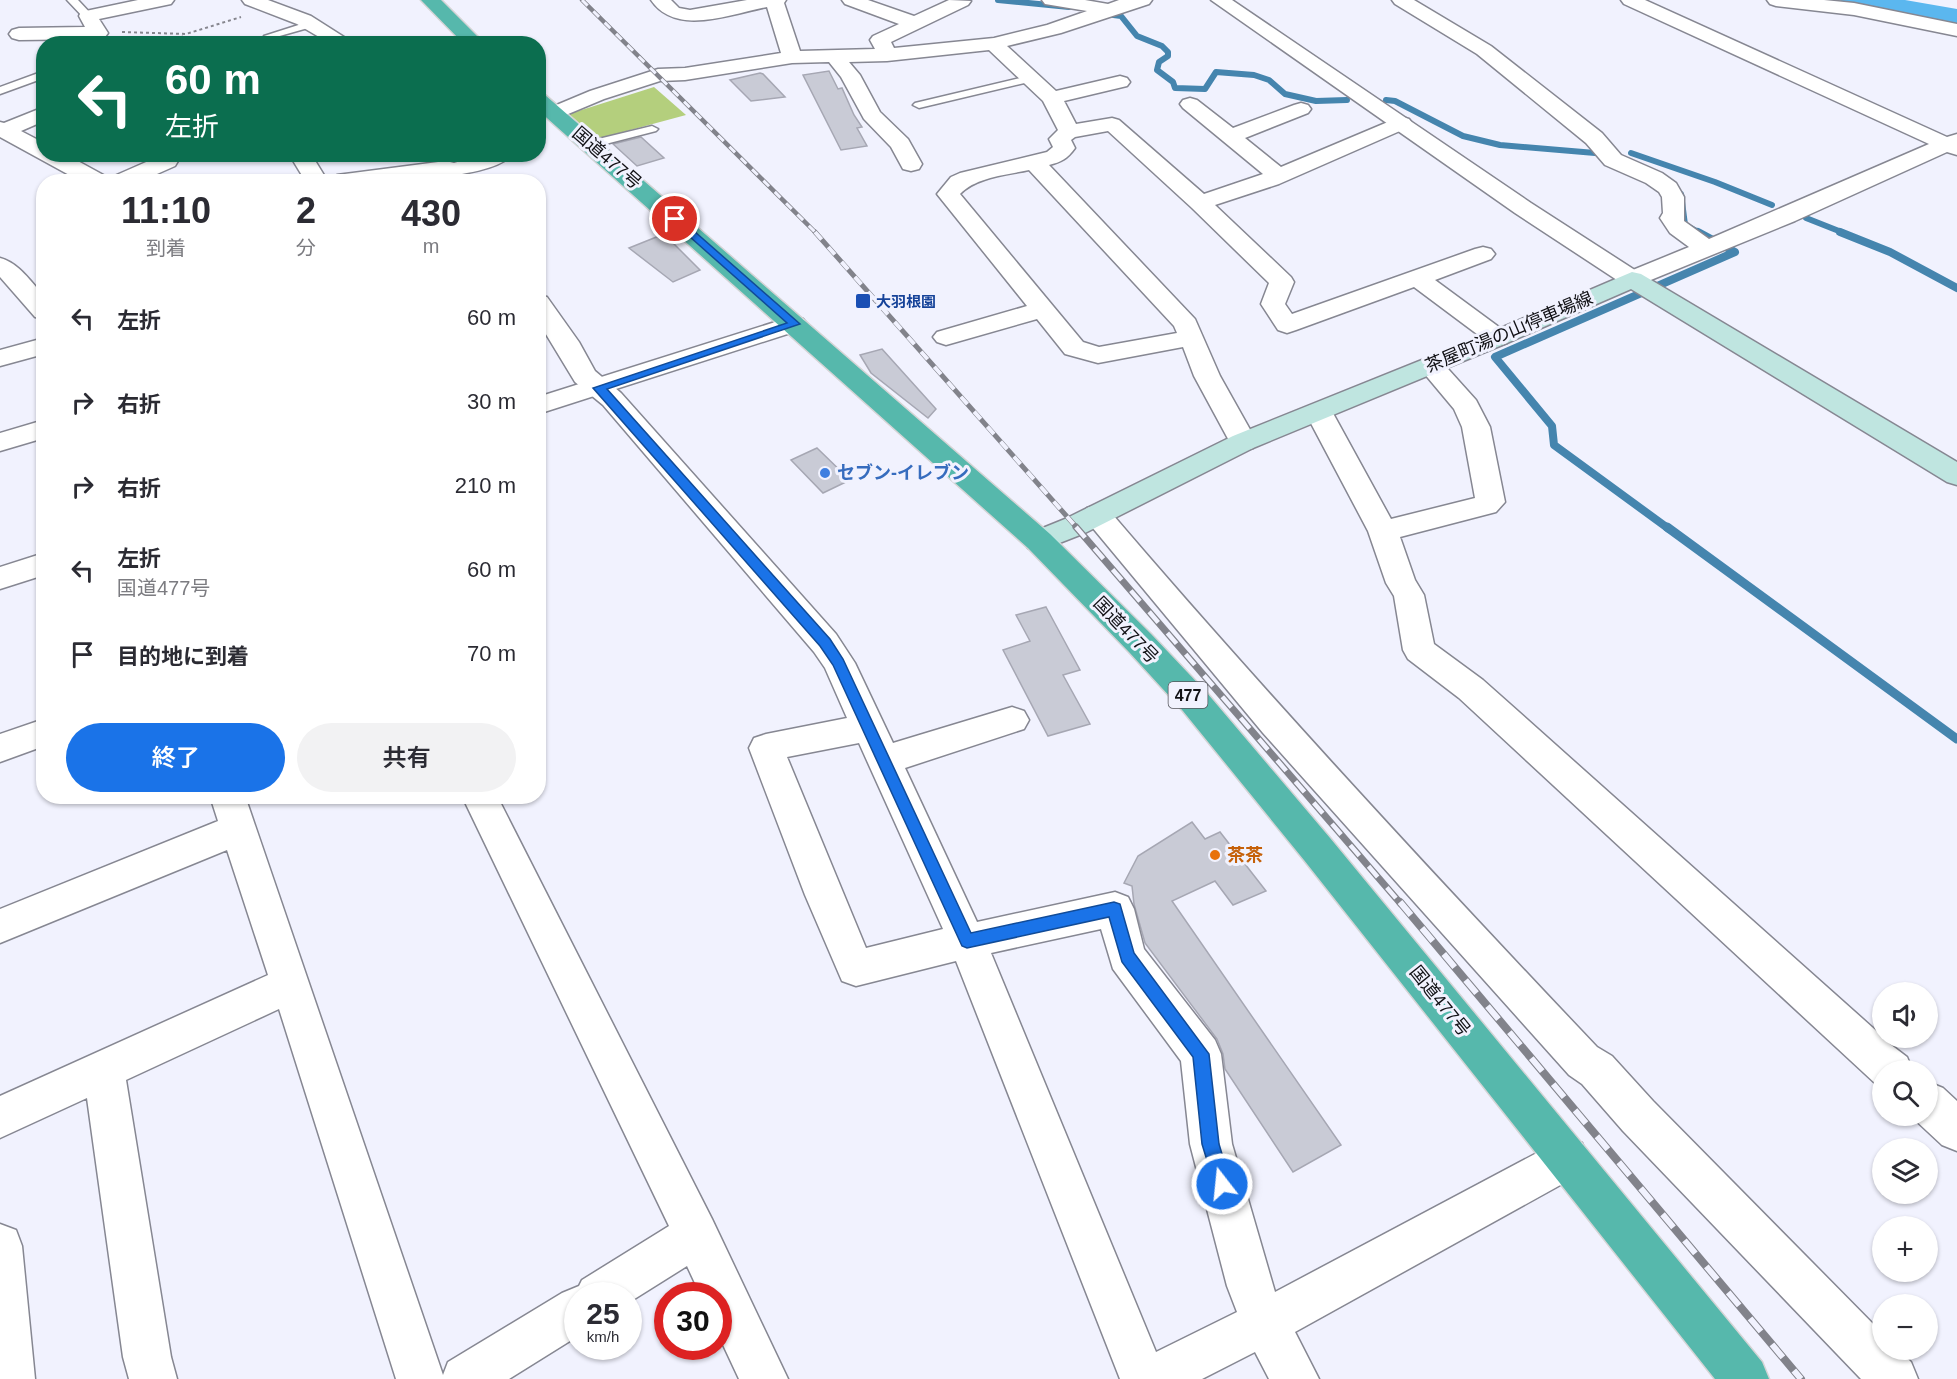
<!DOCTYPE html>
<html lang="ja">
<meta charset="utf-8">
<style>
body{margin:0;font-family:Arial,"Noto Sans JP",sans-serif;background:#f2f2f3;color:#2b2b33;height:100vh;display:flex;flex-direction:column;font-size:22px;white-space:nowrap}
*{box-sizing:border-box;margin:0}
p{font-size:20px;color:#7c7c81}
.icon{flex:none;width:33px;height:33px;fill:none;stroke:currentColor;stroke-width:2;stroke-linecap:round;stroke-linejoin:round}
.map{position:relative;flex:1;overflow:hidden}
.side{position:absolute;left:36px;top:174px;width:510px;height:630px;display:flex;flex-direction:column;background:#fff;border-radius:24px;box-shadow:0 2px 4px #0004}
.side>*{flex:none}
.banner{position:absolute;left:36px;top:36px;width:510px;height:126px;border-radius:24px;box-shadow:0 2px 4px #0004;background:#0b6e4f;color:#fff;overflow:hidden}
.controls{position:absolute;left:1872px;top:982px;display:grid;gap:12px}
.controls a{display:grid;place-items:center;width:66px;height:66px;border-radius:50%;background:#fff;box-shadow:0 2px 4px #0004;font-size:30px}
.speed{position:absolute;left:564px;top:1282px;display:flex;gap:12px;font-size:30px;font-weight:700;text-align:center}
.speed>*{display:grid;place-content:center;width:78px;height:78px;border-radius:50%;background:#fff;box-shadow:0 2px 4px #0004;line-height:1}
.speed small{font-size:15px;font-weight:400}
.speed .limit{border:9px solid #d22;background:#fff;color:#111}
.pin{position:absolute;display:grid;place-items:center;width:51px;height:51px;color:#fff;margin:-26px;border:3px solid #fff;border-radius:50%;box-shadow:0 2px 6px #0007}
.me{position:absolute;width:66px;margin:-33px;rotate:344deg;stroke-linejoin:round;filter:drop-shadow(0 0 4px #0008)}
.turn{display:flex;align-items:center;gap:21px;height:126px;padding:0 30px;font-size:27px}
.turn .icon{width:78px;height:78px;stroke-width:2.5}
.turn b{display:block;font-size:42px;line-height:51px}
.eta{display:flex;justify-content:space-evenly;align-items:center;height:102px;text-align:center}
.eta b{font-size:36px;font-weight:600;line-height:42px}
.action{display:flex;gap:12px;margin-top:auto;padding:12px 30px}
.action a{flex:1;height:69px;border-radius:36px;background:#1a73e8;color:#fff;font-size:24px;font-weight:600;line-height:69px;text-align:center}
.action a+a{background:#f2f2f3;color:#2b2b33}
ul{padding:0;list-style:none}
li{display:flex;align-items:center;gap:18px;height:84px;padding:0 30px}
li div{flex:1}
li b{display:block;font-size:22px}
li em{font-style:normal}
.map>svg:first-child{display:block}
.green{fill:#b4cf7d}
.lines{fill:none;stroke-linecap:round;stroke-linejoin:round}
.stream-far2{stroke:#4585ae;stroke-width:6}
.stream-far1{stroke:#4585ae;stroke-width:8}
.stream{stroke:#4585ae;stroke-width:9}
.river{fill:#5bb7ef;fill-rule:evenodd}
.building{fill:#c9cbd6;stroke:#a6a7b3;stroke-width:1.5}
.service-casing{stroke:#868792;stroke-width:3}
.minor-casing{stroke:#868792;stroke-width:3}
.tertiary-casing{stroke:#868792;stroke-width:3}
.secondary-casing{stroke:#868792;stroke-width:3}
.trunk-casing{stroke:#d4d4d5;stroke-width:3}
.path{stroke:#86868e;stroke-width:2;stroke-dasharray:3 3;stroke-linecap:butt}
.service{fill:#fff;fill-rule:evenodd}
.minor{fill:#fff;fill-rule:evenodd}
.tertiary{fill:#fff;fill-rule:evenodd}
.secondary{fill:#bfe5e0;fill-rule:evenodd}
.trunk{fill:#56b8ac;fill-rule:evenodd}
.rail-far3-casing{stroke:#82838b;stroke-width:4.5}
.rail-far2-casing{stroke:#82838b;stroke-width:5}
.rail-far1-casing{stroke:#82838b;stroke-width:7}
.rail-casing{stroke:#82838b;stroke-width:8}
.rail-far3{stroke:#f1f2fe;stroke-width:3;stroke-dasharray:8;stroke-linecap:butt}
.rail-far2{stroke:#f1f2fe;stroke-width:4;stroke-dasharray:10;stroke-linecap:butt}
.rail-far1{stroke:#f1f2fe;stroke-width:4.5;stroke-dasharray:14;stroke-linecap:butt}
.rail{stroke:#f1f2fe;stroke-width:6;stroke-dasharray:17;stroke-linecap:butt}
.route{fill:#1a73e8;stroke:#114b97;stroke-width:1.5}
.transit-dot{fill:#1a4fb4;stroke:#f1f2fe;stroke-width:2}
.shop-dot{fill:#3f7fe0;stroke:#f1f2fe;stroke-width:2}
.food-dot{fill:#e8710a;stroke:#f1f2fe;stroke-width:2}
.labels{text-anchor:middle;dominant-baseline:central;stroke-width:6;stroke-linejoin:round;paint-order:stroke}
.far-transit-label{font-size:15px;font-weight:bold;fill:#164399;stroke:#f1f2fe;text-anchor:start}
.shield{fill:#f1f2fe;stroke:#54545b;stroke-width:1.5}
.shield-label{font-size:16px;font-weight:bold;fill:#111115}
.street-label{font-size:18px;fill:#111115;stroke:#f1f2fe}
.shop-label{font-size:18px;font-weight:bold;fill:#366cbe;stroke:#f1f2fe;text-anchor:start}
.food-label{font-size:18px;font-weight:bold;fill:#c56008;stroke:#f1f2fe;text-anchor:start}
</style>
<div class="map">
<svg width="1957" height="1379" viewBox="0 0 1957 1379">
<rect width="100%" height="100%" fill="#f1f2fe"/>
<path class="green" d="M 654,87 L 686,115 L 597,139 L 569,114 Z"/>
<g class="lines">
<path class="stream-far2" d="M 998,0 L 1069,7
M 1106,14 L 1121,16 L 1137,36 L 1162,46 L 1168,52 L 1168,56 L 1159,62 L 1157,70 L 1173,82 L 1175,88 L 1205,89 L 1216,72 L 1254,75 L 1269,80 L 1285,94 L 1316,101 L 1347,100
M 1386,100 L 1395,101 L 1463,136 L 1500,145 L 1607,154
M 1631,153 L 1715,182 L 1772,205
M 1681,194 L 1685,225 L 1700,233
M 1806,218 L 1844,233"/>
<path class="stream-far1" d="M 1840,232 L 1890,252 L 1957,288
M 1669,529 L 1554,445 L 1552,426 L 1495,357 L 1735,252 L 1698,232"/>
<path class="stream" d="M 1667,527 L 1957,739"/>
<path class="river" d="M 1840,0 L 1905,0 L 1957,9 L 1957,27 L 1855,9 L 1845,6 Z"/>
</g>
<path class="building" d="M 829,71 L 838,89 L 842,88 L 854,115 L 862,127 L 857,128 L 867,146 L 841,150 L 803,75 Z
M 760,73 L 763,74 L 785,97 L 751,101 L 730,80 Z
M 641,137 L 664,158 L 637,166 L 613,144 Z
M 664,234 L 700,270 L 673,282 L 629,248 Z
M 882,349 L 936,409 L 928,418 L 871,373 L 860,355 Z
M 817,448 L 850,480 L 823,493 L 791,460 Z
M 1046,607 L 1080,670 L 1063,675 L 1090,724 L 1048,736 L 1003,650 L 1030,641 L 1016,615 Z
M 1192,822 L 1205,839 L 1220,832 L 1266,891 L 1233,905 L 1215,881 L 1172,901 L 1341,1145 L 1293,1172 L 1225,1069 L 1223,1054 L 1217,1039 L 1145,943 L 1134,904 L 1132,886 L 1124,883 L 1138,856 Z"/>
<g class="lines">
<g class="service-casing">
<path id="service" d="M 67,0 L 78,0 L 93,16 L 84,18 Z
M 311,21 L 316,24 L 315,26 L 269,39 L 264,36 Z
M 44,71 L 44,78 L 0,94 L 0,87 Z
M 1029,76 L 1034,79 L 1033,81 L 919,108 L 913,105 L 915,103 Z
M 652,126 L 658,129 L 656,131 L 590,148 L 584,144 L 586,142 Z"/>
</g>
<g class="minor-casing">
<path id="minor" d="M 138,0 L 174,0 L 171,4 L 99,19 L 108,33 L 105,37 L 98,39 L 19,40 L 12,38 L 9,34 L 12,30 L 19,28 L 85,27 L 79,16 L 81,12 Z
M 242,0 L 268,0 L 311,16 L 355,44 L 331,44 L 297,24 L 245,4 Z
M 651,0 L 671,0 L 679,8 L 690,10 L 747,0 L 786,0 L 784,3 L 800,51 L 875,49 L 870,40 L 873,36 L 899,24 L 845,4 L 842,0 L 868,0 L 914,16 L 949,0 L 971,1 L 968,5 L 891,42 L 894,48 L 994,38 L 1047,25 L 1087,11 L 1045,4 L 1042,0 L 1085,0 L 1108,4 L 1119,0 L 1152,0 L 1149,4 L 1061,33 L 1007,46 L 1056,91 L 1120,76 L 1127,78 L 1130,82 L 1127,86 L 1064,101 L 1076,124 L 1112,118 L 1119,120 L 1204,194 L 1263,174 L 1183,108 L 1180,104 L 1183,100 L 1190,98 L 1197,100 L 1233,128 L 1294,105 L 1301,103 L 1308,105 L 1311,109 L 1308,113 L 1245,138 L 1281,167 L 1395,119 L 1402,117 L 1409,119 L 1412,123 L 1409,127 L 1279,184 L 1215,205 L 1291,277 L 1294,282 L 1285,304 L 1292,314 L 1475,249 L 1483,247 L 1491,249 L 1495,254 L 1491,259 L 1435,280 L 1507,333 L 1511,338 L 1507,343 L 1498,346 L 1489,343 L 1414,287 L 1296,330 L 1287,333 L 1278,330 L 1261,304 L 1269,283 L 1192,208 L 1108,131 L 1075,137 L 1071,140 L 1075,148 C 1067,159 1061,162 1049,165 L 1195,319 L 1220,376 L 1257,442 L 1253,448 L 1243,451 L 1233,448 L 1194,376 L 1183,347 L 1098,363 L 1065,354 L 1037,319 L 946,345 L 937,342 L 933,337 L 937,332 L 1027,306 L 937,194 L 951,177 L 960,173 L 1047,152 L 1053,147 L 1049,139 L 1058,130 L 1043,101 L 989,50 L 887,61 L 849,62 L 860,75 L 880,112 L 908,139 L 922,164 L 919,169 L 911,171 L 903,169 L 891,147 L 864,119 L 841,77 L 829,62 L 792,63 L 685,80 L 660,81 L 604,99 L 561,117 L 554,119 L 547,117 L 544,113 L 547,109 L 590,91 L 658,69 L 685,68 L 781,53 L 767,7 C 731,14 676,37 651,0 ZM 1029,170 L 1174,326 L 1177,333 L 1099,347 L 1083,342 L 960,194 C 976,177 1007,175 1029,170 Z
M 1392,0 L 1414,0 L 1491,46 L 1602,133 L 1621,155 L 1662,173 L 1676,183 L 1684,197 L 1684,221 L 1709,239 L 1929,144 L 1624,4 L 1621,0 L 1645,0 L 1947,137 L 1957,134 L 1957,155 L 1947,152 L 1795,221 L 1641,284 L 1632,286 L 1623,284 L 1620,279 L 1623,274 L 1689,247 L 1670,233 L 1660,218 L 1663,213 L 1662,197 L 1659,192 L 1646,183 L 1605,165 L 1586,143 L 1477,54 L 1395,4 Z
M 1767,0 L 1824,0 L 1854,3 L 1957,24 L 1957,36 L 1854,15 L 1776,6 L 1770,4 Z
M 44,107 L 44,121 L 21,131 L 44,143 L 44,154 L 65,154 L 107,177 L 110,181 L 112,177 L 153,159 L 150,154 L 173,154 L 178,161 L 175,166 L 139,182 L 82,182 L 0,137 L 0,122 L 4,123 Z
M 289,154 L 311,154 L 327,180 L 337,175 L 446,161 L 454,163 L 484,154 L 512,154 C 492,184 344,182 306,182 Z
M 0,258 C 19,263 31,282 44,296 L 44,319 L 35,317 L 0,277 Z
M 538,295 L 547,297 L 579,342 L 595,371 L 621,393 L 836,634 L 855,663 L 893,743 L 1012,707 L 1024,711 L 1029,720 L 1024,729 L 905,768 L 977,922 L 1115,892 L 1128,897 L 1134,909 L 1144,949 L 1215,1040 L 1221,1054 L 1232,1144 L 1275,1292 L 1567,1137 L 1582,1143 L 1588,1158 L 1582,1173 L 1295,1332 L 1319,1379 L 1269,1379 L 1255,1352 L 1202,1379 L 1120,1379 L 956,961 L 856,986 L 842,981 L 805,895 L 749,748 L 754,738 L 766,734 L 847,718 L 825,668 L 814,652 L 603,405 L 575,382 L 538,321 ZM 859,743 L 943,929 L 866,948 L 787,757 ZM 1101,929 L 1113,969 L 1181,1061 L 1190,1144 L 1227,1286 L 1237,1312 L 1156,1352 L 991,953 Z
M 44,338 L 44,354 L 0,366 L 0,350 Z
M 1431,358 L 1440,360 L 1476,400 L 1490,427 L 1505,502 L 1496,512 L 1400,537 L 1415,580 L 1424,595 L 1434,644 L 1483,680 L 1882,1036 L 1882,1038 L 1907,1057 L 1913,1071 L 1882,1071 L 1882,1087 L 1877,1085 L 1459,698 L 1408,659 L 1403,650 L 1394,596 L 1386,583 L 1368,531 L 1305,412 L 1309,406 L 1319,403 L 1329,406 L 1391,519 L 1475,498 L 1462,427 L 1454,409 L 1418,366 L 1422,360 Z
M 44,420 L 44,438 L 0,451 L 0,433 Z
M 1097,505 L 1107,508 C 1265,693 1430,871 1597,1047 L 1612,1056 L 1653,1101 L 1882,1333 L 1882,1350 L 1899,1350 L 1911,1362 L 1918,1379 L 1861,1379 L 1623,1131 L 1582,1084 L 1569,1075 L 1263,733 L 1082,515 L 1087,508 Z
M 44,719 L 44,746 L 0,762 L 0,734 Z
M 210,796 L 245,796 L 443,1375 L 448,1362 L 562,1293 L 579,1286 L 582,1280 L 669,1226 L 462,796 L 497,796 L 712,1219 L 788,1379 L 739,1379 L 718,1334 L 718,1296 L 701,1296 L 687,1266 L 628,1303 L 628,1296 L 578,1296 L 578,1336 L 509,1379 L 396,1379 L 279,1009 L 126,1080 L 171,1357 L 177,1379 L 129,1379 L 123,1357 L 87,1098 L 0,1138 L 0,1096 L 268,975 L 227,850 L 0,943 L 0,909 L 218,821 Z
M 1928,1082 L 1943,1088 L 1957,1101 L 1957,1151 L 1942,1145 L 1913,1118 L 1928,1116 Z
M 0,1224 L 16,1230 L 22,1246 L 35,1379 L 0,1379 Z"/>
</g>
<g class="tertiary-casing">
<path id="tertiary" d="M 1211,0 L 1232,0 L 1531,203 L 1641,274 L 1644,279 L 1641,284 L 1632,286 L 1623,284 L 1515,213 Z
M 794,316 L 803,319 L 807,324 L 803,329 L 538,414 L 538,397 Z
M 44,553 L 44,575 L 0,589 L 0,567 Z"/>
</g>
<g class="secondary-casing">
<path id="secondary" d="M 1632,272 L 1641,274 L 1957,462 L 1957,485 L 1947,482 L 1631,289 L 1507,343 L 1253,448 L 1085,533 L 1039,551 L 1028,548 L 1024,541 L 1028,534 L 1065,519 L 1233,436 L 1489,333 Z"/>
</g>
<g class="trunk-casing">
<path id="trunk" d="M 421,0 L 441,0 L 485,44 L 464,44 Z
M 538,93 L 545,95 L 1050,534 L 1151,634 L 1207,693 L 1330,838 L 1762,1362 L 1769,1379 L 1715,1379 L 1304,860 L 1183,711 L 1129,652 L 1028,548 L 538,110 Z"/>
</g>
<path class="path" d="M 122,32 L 186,34 L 241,17
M 157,44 L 185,36"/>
<use href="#service" class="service"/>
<use href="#minor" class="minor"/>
<use href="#tertiary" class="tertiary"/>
<use href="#secondary" class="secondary"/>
<use href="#trunk" class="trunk"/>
<g class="rail-far3-casing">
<path id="rail-far3" d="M 582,0 L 816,233"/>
</g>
<g class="rail-far2-casing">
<path id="rail-far2" d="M 815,232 L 1078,529"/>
</g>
<g class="rail-far1-casing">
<path id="rail-far1" d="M 1076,527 L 1401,904"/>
</g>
<g class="rail-casing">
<path id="rail" d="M 1400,902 L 1801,1379"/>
</g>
<use href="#rail-far3" class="rail-far3"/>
<use href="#rail-far2" class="rail-far2"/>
<use href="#rail-far1" class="rail-far1"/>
<use href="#rail" class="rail"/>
</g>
<path class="route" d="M 672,217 L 678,217 L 800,324 L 607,389 L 830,639 L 843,659 L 971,933 L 1114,902 L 1120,904 L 1134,953 L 1209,1054 L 1219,1144 L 1231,1184 L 1228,1190 L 1222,1192 L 1216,1190 L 1202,1144 L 1193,1057 L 1122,962 L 1109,917 L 967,948 L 962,946 L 833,665 L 820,646 L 593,388 L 787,323 L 672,221 Z"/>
<rect class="transit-dot" x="855" y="293" width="16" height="16" rx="3"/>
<circle class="shop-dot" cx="825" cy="473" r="6"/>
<circle class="food-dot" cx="1215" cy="855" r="6"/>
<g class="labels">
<g class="far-transit-label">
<text x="876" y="301">大羽根園</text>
</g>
<rect class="shield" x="1168.5" y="682" width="39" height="26" rx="4.5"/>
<g class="shield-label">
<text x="1188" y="695">477</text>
</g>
<g class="street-label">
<text transform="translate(607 158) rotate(41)">国道477号</text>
<text transform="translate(1509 332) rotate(-23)">茶屋町湯の山停車場線</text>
<text transform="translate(1126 630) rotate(46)">国道477号</text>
<text transform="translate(1440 1001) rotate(51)">国道477号</text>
</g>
<g class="shop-label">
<text x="837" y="473">セブン-イレブン</text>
</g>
<g class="food-label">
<text x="1227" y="855">茶茶</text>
</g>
</g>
</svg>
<div class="controls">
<a><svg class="icon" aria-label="sound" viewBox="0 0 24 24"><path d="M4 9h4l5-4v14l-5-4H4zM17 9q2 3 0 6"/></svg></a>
<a><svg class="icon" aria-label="search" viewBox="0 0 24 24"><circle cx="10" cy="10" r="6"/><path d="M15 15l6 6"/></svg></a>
<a><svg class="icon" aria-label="layers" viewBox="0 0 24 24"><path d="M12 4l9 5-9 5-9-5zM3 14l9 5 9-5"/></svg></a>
<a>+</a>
<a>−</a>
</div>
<div class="speed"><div>25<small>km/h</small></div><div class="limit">30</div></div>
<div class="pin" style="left:675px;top:219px;background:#d93025"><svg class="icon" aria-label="arrive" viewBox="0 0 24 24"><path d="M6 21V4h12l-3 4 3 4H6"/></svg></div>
<svg class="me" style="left:1222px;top:1184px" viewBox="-20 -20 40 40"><circle r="17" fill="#1a73e8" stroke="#fff" stroke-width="3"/><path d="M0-11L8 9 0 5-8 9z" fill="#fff"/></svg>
<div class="banner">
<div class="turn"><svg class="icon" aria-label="left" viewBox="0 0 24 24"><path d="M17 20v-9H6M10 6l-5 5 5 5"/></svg><div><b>60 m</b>左折</div></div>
</div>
<section class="side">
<div class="eta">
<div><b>11:10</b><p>到着</p></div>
<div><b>2</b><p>分</p></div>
<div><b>430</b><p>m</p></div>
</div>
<ul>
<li><svg class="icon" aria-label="left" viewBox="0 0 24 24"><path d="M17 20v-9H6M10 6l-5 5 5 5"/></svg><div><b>左折</b></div><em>60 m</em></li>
<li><svg class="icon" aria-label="right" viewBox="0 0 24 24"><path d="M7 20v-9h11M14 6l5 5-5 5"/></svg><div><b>右折</b></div><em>30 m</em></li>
<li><svg class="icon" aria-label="right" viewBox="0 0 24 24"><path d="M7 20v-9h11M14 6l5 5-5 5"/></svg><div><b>右折</b></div><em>210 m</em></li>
<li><svg class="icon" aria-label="left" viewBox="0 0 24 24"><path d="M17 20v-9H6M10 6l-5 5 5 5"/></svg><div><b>左折</b><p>国道477号</p></div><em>60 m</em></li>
<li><svg class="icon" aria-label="arrive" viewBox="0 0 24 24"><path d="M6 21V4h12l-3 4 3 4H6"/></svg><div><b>目的地に到着</b></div><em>70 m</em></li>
</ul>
<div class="action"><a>終了</a><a>共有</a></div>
</section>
</div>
